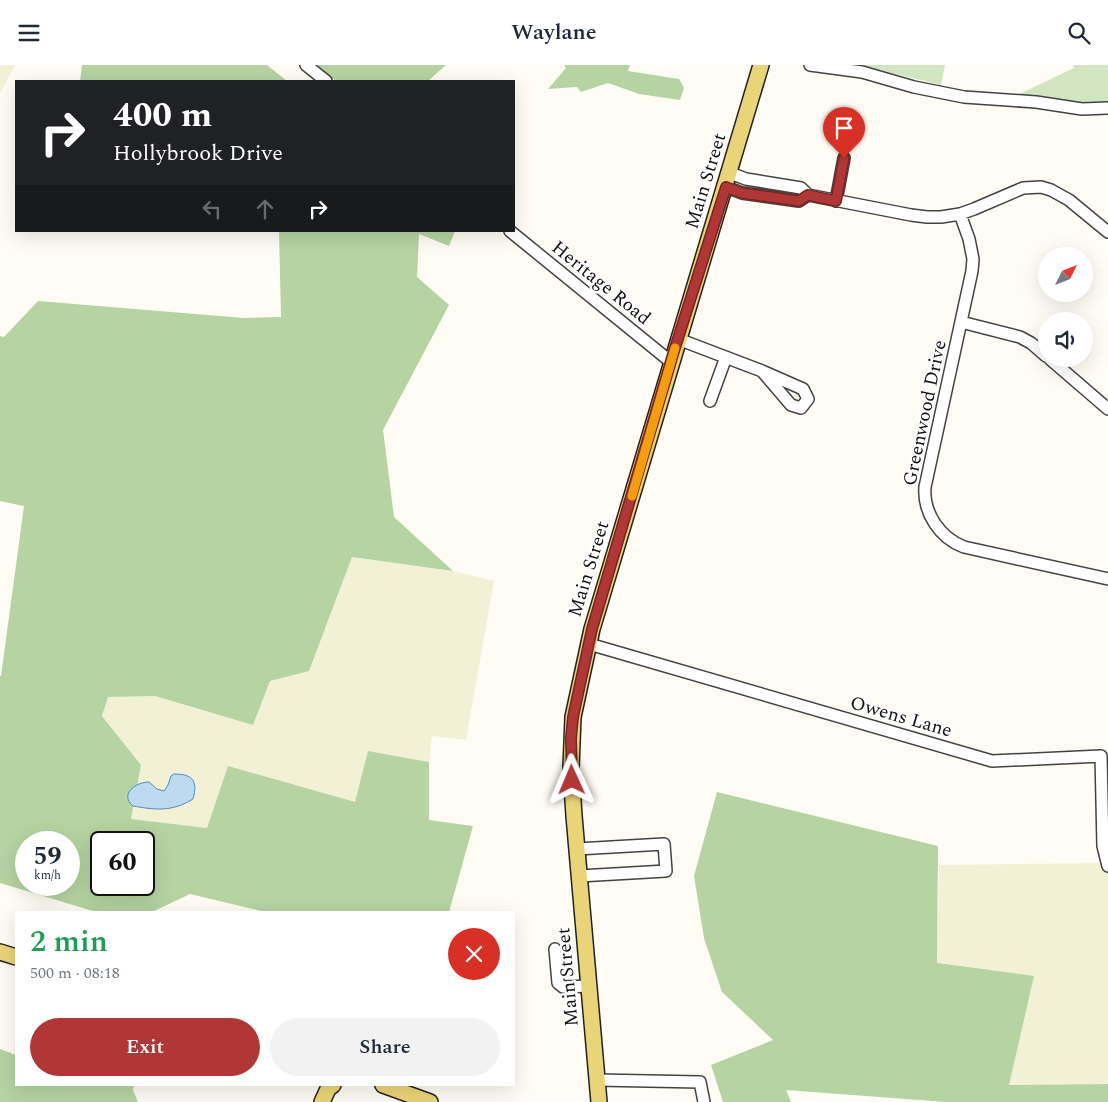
<!DOCTYPE html>
<meta charset="utf-8">
<style>
body{margin:0;font-family:Spectral,serif;background:#f2f2f3;color:#1f2937;height:100vh;display:flex;flex-direction:column;font-size:19px;white-space:nowrap}
*{box-sizing:border-box;margin:0}
p{font-size:16px;color:#747a83}
.icon{flex:none;width:28px;height:28px;fill:none;stroke:currentColor;stroke-width:2;stroke-linecap:round;stroke-linejoin:round}
.map{position:relative;flex:1;overflow:hidden}
.side{position:absolute;left:15px;top:846px;width:500px;height:175px;display:flex;flex-direction:column;background:#fff;border-radius:0px;box-shadow:0 5px 20px #0002}
.side>*{flex:none}
.banner{position:absolute;left:15px;top:15px;width:500px;height:152px;border-radius:0px;box-shadow:0 5px 20px #0002;background:#202124;color:#fff;overflow:hidden}
.needle{width:32px;rotate:48deg}
.fabs{position:absolute;left:1038px;top:182px;display:grid;gap:10px}
.fabs a{display:grid;place-items:center;width:55px;height:55px;border-radius:50%;background:#fff;box-shadow:0 5px 20px #0002;font-size:25px}
.speed{position:absolute;left:15px;top:766px;display:flex;gap:10px;font-size:25px;font-weight:700;text-align:center}
.speed>*{display:grid;place-content:center;width:65px;height:65px;border-radius:50%;background:#fff;box-shadow:0 5px 20px #0002;line-height:1}
.speed small{font-size:12px;font-weight:400}
.speed .limit{border:2px solid #111;border-radius:8px;background:#fff;color:#111}
.pin{position:absolute;display:grid;place-items:center;width:42px;height:42px;color:#fff;margin:-51px -21px;border-radius:50% 50% 50% 0;rotate:-45deg;box-shadow:0 0 5px #0007}
.pin .icon{rotate:45deg}
.me{position:absolute;width:55px;margin:-28px;rotate:359deg;stroke-linejoin:round;filter:drop-shadow(0 0 4px #0008)}
.turn{display:flex;align-items:center;gap:18px;height:105px;padding:0 15px;font-size:22px}
.turn .icon{width:65px;height:65px;stroke-width:2.5}
.turn b{display:block;font-size:35px;line-height:42px}
.lanes{display:flex;align-items:center;height:48px;padding:0 15px;background:#0003;justify-content:center;gap:25px;direction:ltr}
.lanes .off{opacity:.35}
.round{display:grid;place-items:center;flex:none;width:52px;height:52px;border-radius:26px;background:#f2f2f3}
.headline{display:flex;align-items:center;justify-content:space-between;height:85px;padding:0 15px}
h1{font-size:30px;font-weight:600;line-height:38px;color:#1e9e55}
.primary-button{display:flex;gap:10px;margin-top:auto;padding:10px 15px}
.primary-button a{flex:1;height:58px;border-radius:30px;background:#b13736;color:#fff;font-size:20px;font-weight:600;line-height:58px;text-align:center}
.primary-button a+a{background:#f2f2f3;color:#1f2937}
header{display:flex;justify-content:space-between;align-items:center;height:65px;padding:0 15px;background:#fff;font-size:22px;font-weight:600}
.map>svg:first-child{display:block}
.farmland{fill:#f2f1d6}
.green{fill:#d1e5c0}
.forest{fill:#b5d4a1;fill-rule:evenodd}
.water{fill:#bedaf0;stroke:#4c8bbf}
.lines{fill:none;stroke-linecap:round;stroke-linejoin:round}
.minor-casing{stroke:#434343;stroke-width:14}
.major-casing{stroke:#212121;stroke-width:18}
.minor{stroke:#fff;stroke-width:11}
.major{stroke:#ead478;stroke-width:15}
.route-casing{stroke:#732423;stroke-width:12}
.route{stroke:#b13736;stroke-width:9}
.slow{stroke:#f59e0b;stroke-width:9}
.labels{text-anchor:middle;dominant-baseline:central;stroke-width:5;stroke-linejoin:round;paint-order:stroke}
.street-label{font-size:19px;fill:#101010;stroke:#fff}
</style>
<header><svg class="icon" aria-label="menu" viewBox="0 0 24 24"><path d="M4 6h16M4 12h16M4 18h16"/></svg>Waylane<svg class="icon" aria-label="search" viewBox="0 0 24 24"><circle cx="10" cy="10" r="6"/><path d="M15 15l6 6"/></svg></header>
<div class="map">
<svg width="1108" height="1037" viewBox="0 0 1108 1037">
<rect width="100%" height="100%" fill="#fefcf4"/>
<path class="farmland" d="M 0,0 L 15,0 L 0,28 Z
M 352,492 L 453,506 L 494,516 L 466,675 L 432,671 L 429,697 L 368,686 L 355,738 L 228,701 L 207,763 L 131,754 L 141,700 L 102,651 L 108,632 L 155,631 L 253,660 L 270,616 L 309,605 Z
M 1108,798 L 1108,1019 L 1008,1020 L 937,898 L 939,800 Z"/>
<path class="green" d="M 859,0 L 945,0 L 941,20 Z
M 1073,0 L 1108,0 L 1108,42 L 1013,32 L 1074,3 Z"/>
<path class="forest" d="M 82,0 L 267,0 L 287,16 L 80,16 Z
M 316,0 L 446,0 L 428,16 L 336,16 Z
M 564,0 L 630,0 L 628,6 L 679,14 L 684,23 L 680,35 L 639,29 L 608,18 L 581,27 L 577,22 L 548,24 L 566,3 Z
M 279,166 L 455,166 L 449,181 L 419,169 L 417,212 L 449,240 L 383,365 L 394,452 L 453,506 L 352,492 L 309,606 L 270,616 L 253,660 L 155,631 L 108,632 L 102,651 L 141,700 L 131,754 L 207,763 L 228,701 L 355,737 L 368,686 L 429,697 L 429,755 L 473,761 L 449,847 L 265,847 L 190,829 L 152,847 L 96,847 L 0,818 L 0,611 L 1,611 L 24,441 L 0,436 L 0,271 L 4,272 L 38,236 L 244,253 L 281,252 ZM 26,778 L 69,778 L 69,820 L 26,820 ZM 101,778 L 144,778 L 144,820 L 101,820 Z
M 717,727 L 938,781 L 937,898 L 1034,911 L 1009,1020 L 1108,1019 L 1108,1037 L 946,1037 L 786,1025 L 791,1037 L 723,1037 L 711,1000 L 773,975 L 722,927 L 704,873 L 694,811 Z
M 0,984 L 16,990 L 16,1020 L 134,1020 L 133,1025 L 138,1037 L 0,1037 Z"/>
<path class="water" d="M 174,709 C 193,709 198,716 193,734 C 172,747 156,745 133,741 C 119,729 136,717 149,717 L 157,724 L 164,726 L 168,720 L 171,711 Z"/>
<g class="lines">
<g class="minor-casing">
<path id="minor" d="M 306,0 L 326,16
M 810,0 L 862,7 L 914,22 L 964,32 L 1036,37 L 1082,44 L 1108,43
M 730,108 L 746,114 L 801,123 L 808,130 L 911,150 L 927,152 L 941,152 L 960,149 L 974,144 L 1023,123 L 1041,122 L 1051,125 L 1069,135 L 1108,167
M 726,122 L 742,128 L 799,136 L 808,130
M 836,136 L 844,93
M 960,149 L 969,174 L 973,194 L 972,206 L 925,422 C 923,448 940,473 964,482 L 1108,514
M 510,166 L 671,297
M 961,257 L 1020,272 L 1031,278 L 1046,291
M 678,274 L 762,306 L 803,324 L 808,334 L 801,343 L 791,340 L 762,306
M 1050,294 L 1108,344
M 710,336 L 726,292
M 589,579 L 992,696 L 1101,691 L 1103,781 L 1108,801
M 577,784 L 664,779 L 666,806 L 579,811
M 555,884 L 558,918 L 563,922 L 589,921
M 597,1015 L 700,1017 L 704,1037"/>
</g>
<g class="major-casing">
<path id="major" d="M 0,887 L 16,892
M 383,1020 L 430,1037
M 322,1037 L 328,1024 L 333,1020
M 599,1037 L 574,751 L 571,703 L 573,652 L 592,564 L 761,0"/>
</g>
<use href="#minor" class="minor"/>
<use href="#major" class="major"/>
</g>
<g class="lines">
<g class="route-casing">
<path id="route" d="M 572,715 L 571,673 L 573,652 L 592,564 L 674,286 L 726,122 L 742,128 L 799,136 L 808,130 L 836,136 L 844,93"/>
</g>
<use href="#route" class="route"/>
<path class="slow" d="M 632,431 L 675,283"/>
</g>
<g class="labels">
<g class="street-label">
<text transform="translate(706 116) rotate(-73)">Main Street</text>
<text transform="translate(601 218) rotate(39)">Heritage Road</text>
<text transform="translate(925 348) rotate(-78)">Greenwood Drive</text>
<text transform="translate(589 504) rotate(-73)">Main Street</text>
<text transform="translate(901 652) rotate(16)">Owens Lane</text>
<text transform="translate(568 912) rotate(-95)">Main Street</text>
</g>
</g>
</svg>
<div class="fabs">
<a><svg class="needle" viewBox="-14 -14 28 28"><path d="M0-13l5 13h-10z" fill="#e53935"/><path d="M0 13l5-13h-10z" fill="#747a83"/></svg></a>
<a><svg class="icon" aria-label="sound" viewBox="0 0 24 24"><path d="M4 9h4l5-4v14l-5-4H4zM17 9q2 3 0 6"/></svg></a>
</div>
<div class="speed"><div>59<small>km/h</small></div><div class="limit">60</div></div>
<div class="pin" style="left:844px;top:93px;background:#d93025"><svg class="icon" aria-label="arrive" viewBox="0 0 24 24"><path d="M6 21V4h12l-3 4 3 4H6"/></svg></div>
<svg class="me" style="left:572px;top:715px" viewBox="-20 -20 40 40"><path d="M0-17L14 15 0 8-14 15z" fill="#b13736" stroke="#fff" stroke-width="4"/></svg>
<div class="banner">
<div class="turn"><svg class="icon" aria-label="right" viewBox="0 0 24 24"><path d="M7 20v-9h11M14 6l5 5-5 5"/></svg><div><b>400 m</b>Hollybrook Drive</div></div>
<div class="lanes"><svg class="icon off" aria-label="left" viewBox="0 0 24 24"><path d="M17 20v-9H6M10 6l-5 5 5 5"/></svg><svg class="icon off" aria-label="ahead" viewBox="0 0 24 24"><path d="M12 20V5M6 11l6-6 6 6"/></svg><svg class="icon" aria-label="right" viewBox="0 0 24 24"><path d="M7 20v-9h11M14 6l5 5-5 5"/></svg></div>
</div>
<section class="side">
<div class="headline"><div><h1>2 min</h1><p>500 m · 08:18</p></div><a class="round" style="background:#d93025;color:#fff"><svg class="icon" aria-label="close" viewBox="0 0 24 24"><path d="M6 6l12 12M18 6L6 18"/></svg></a></div>
<div class="primary-button"><a>Exit</a><a>Share</a></div>
</section>
</div>
